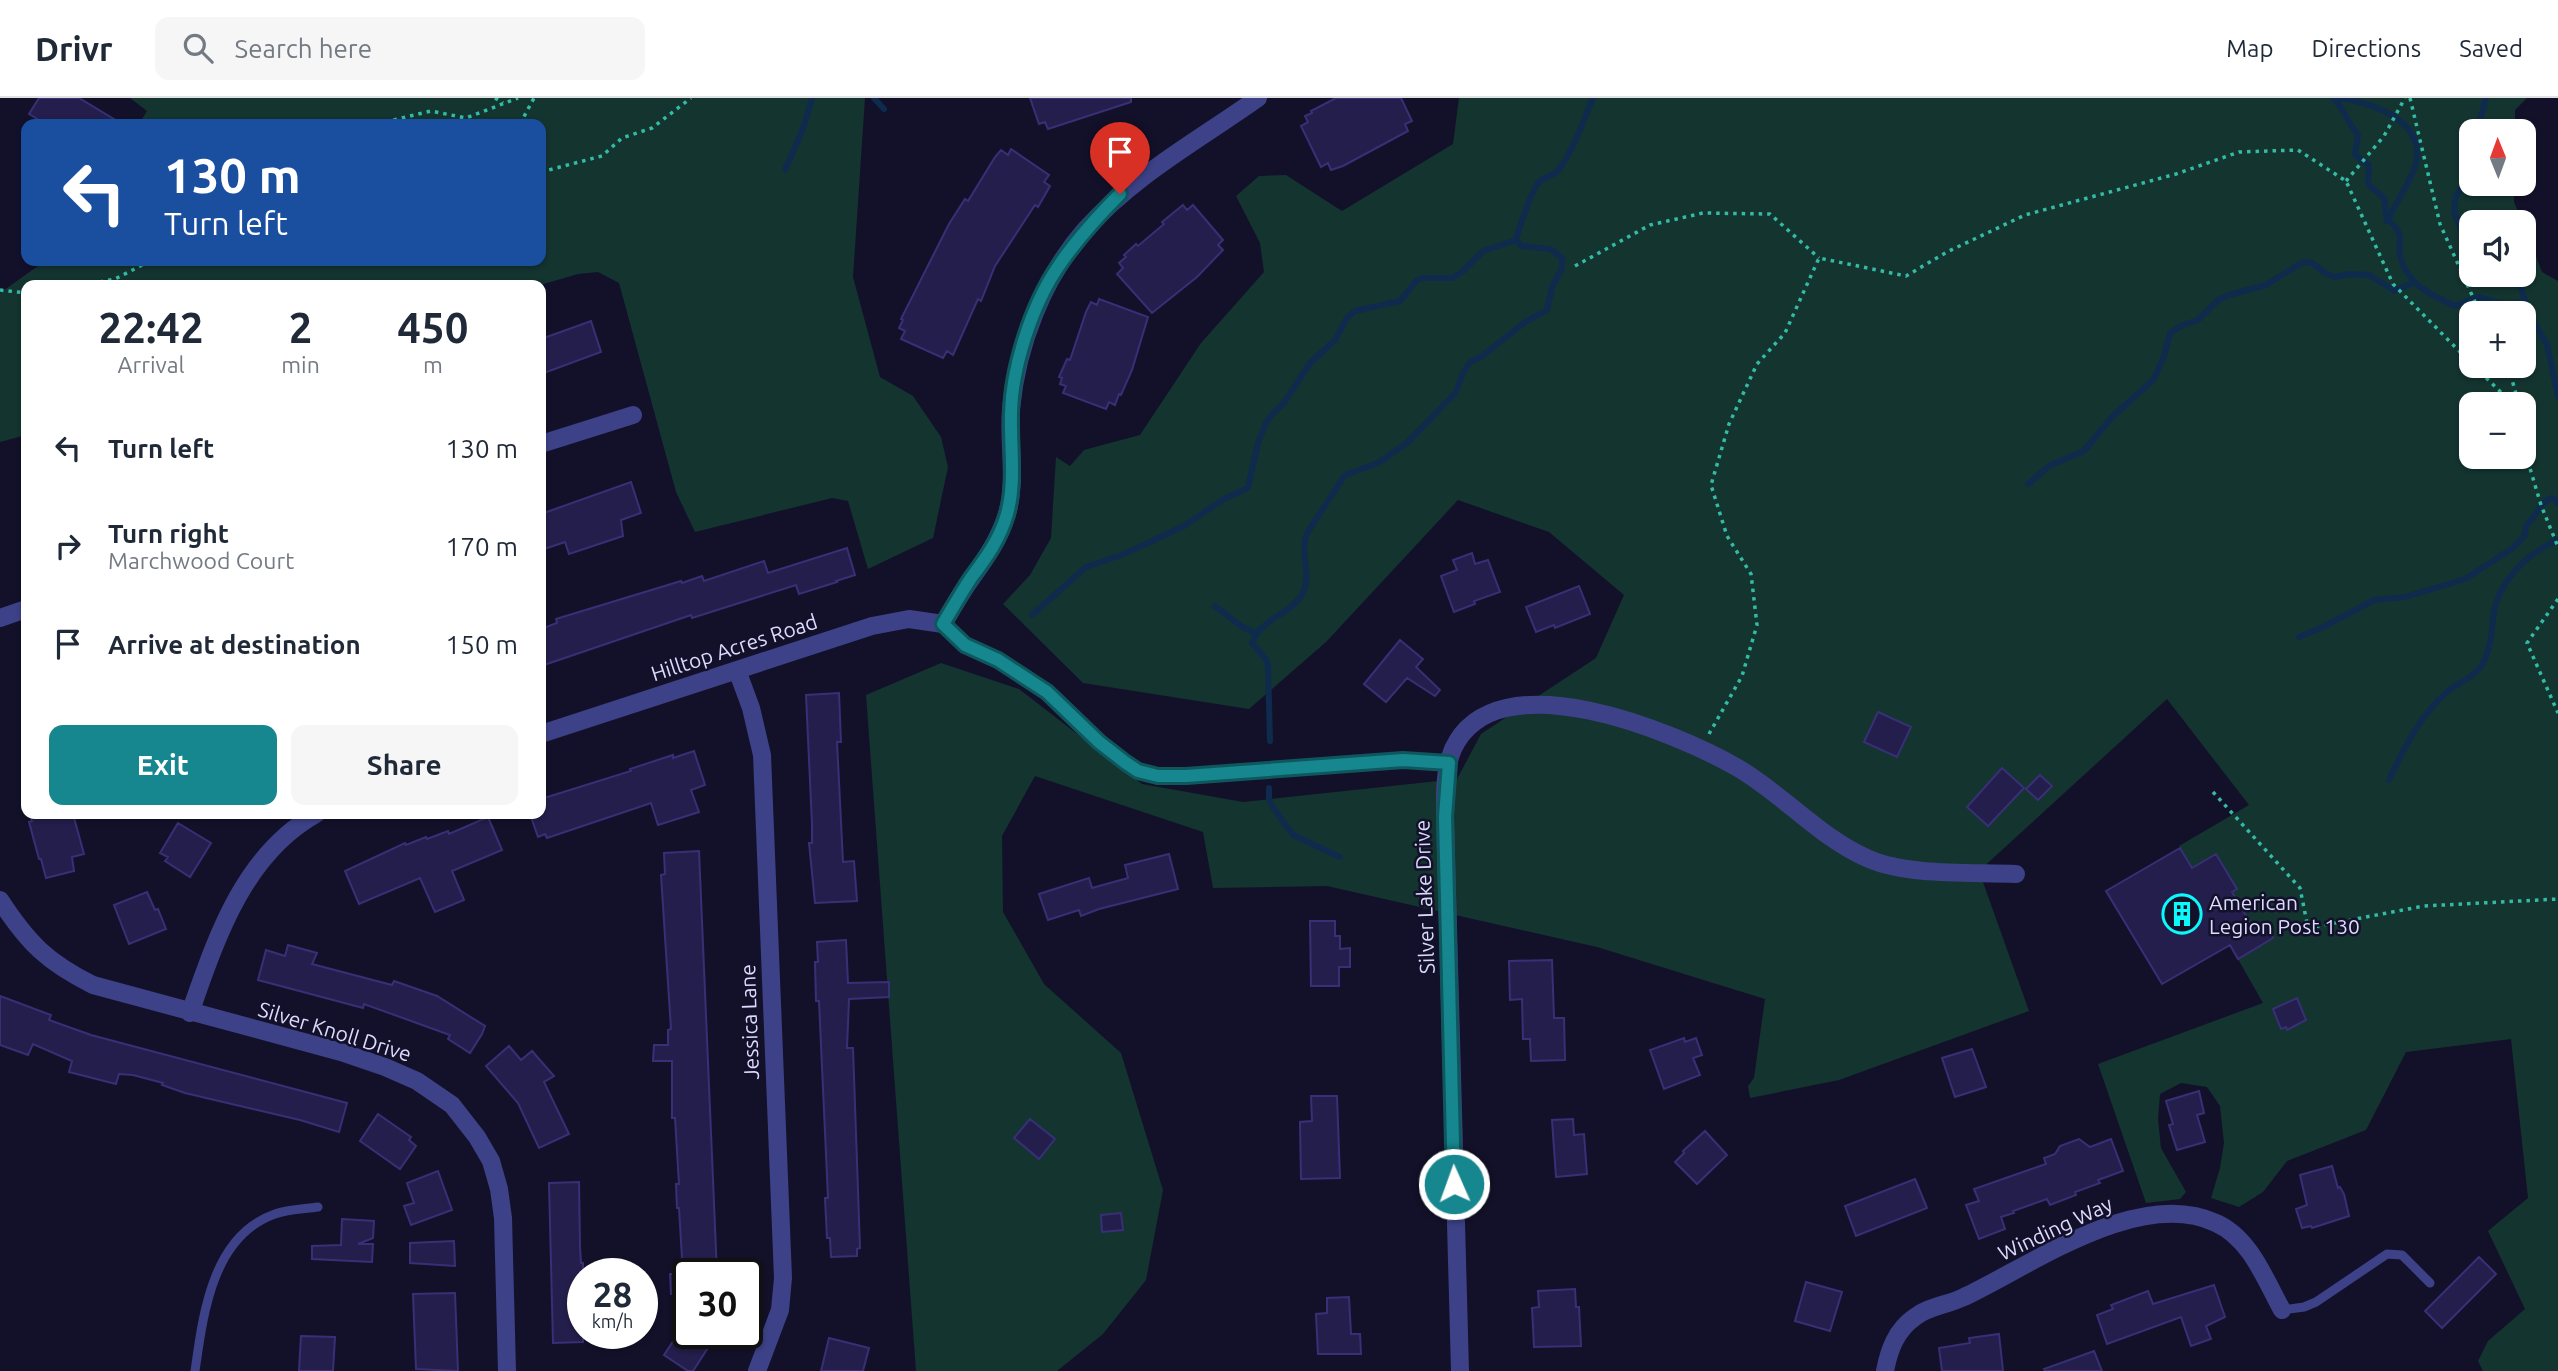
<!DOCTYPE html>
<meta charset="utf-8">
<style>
body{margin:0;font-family:Ubuntu,sans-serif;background:#f6f6f7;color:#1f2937;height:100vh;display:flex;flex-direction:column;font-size:26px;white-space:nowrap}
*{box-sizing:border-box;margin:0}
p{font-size:23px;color:#747a83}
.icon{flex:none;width:38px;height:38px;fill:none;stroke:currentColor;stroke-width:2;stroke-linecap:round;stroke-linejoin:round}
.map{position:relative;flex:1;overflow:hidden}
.side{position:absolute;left:21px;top:182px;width:525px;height:539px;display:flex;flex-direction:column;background:#fff;border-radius:14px;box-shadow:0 2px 5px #0004}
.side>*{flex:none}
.guide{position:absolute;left:21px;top:21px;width:525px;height:147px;border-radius:14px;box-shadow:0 2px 5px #0004;background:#1a4fa0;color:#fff;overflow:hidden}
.needle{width:46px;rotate:359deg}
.fabs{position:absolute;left:2459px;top:21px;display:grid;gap:14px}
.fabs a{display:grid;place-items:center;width:77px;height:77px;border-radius:14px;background:#fff;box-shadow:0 2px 5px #0004;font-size:35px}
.speed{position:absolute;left:567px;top:1160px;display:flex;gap:14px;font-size:35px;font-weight:700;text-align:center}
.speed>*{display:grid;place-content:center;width:91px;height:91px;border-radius:50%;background:#fff;box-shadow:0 2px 5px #0004;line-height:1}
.speed small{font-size:18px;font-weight:400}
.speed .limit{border:4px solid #111;border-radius:10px;background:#fff;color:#111}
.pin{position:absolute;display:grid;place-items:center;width:60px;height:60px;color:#fff;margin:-72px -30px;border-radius:50% 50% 50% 0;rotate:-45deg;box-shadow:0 0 7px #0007}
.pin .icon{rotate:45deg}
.me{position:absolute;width:77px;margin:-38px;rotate:358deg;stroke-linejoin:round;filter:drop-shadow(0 0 5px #0008)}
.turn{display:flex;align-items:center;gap:24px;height:147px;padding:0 28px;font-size:32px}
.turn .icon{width:91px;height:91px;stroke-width:2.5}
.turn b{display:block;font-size:49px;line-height:60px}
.eta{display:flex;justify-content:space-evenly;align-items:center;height:119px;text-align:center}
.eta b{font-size:42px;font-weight:700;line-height:49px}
.cta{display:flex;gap:14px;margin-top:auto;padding:14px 28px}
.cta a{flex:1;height:80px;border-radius:14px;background:#16878f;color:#fff;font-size:28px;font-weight:700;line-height:80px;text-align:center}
.cta a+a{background:#f6f6f7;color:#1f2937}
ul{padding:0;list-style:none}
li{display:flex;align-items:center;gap:21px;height:98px;padding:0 28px}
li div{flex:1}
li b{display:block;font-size:26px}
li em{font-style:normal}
header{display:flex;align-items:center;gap:42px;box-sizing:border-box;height:98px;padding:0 35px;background:#fff;border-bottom:2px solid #e0e1e3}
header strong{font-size:33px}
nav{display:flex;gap:38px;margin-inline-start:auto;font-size:24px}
.search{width:490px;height:63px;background:#f6f6f7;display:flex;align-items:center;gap:18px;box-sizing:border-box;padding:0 24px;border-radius:14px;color:#747a83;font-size:26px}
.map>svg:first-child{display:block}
.green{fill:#143430;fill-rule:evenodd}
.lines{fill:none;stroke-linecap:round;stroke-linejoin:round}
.stream{stroke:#0e2b4d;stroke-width:6}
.building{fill:#231e4b;stroke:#383076;stroke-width:2}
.path{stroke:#33bba6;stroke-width:3.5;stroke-dasharray:3.5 5;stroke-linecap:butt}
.service{stroke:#3d4288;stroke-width:9}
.minor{stroke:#3d4288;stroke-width:18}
.route-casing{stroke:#0e585d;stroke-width:18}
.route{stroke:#16878f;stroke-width:12}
.labels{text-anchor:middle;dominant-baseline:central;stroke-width:5;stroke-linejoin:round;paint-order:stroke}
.street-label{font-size:21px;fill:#dcdbfe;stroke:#13112a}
.poi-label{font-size:21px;fill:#dcdbfe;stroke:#13112a;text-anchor:start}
</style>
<header>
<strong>Drivr</strong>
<div class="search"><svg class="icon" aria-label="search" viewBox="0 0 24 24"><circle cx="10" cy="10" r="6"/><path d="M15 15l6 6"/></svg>Search here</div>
<nav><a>Map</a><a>Directions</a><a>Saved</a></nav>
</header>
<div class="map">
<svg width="2558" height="1273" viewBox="0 0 2558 1273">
<rect width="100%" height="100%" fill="#13112a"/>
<path class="green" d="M 130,0 L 865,0 L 853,179 L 880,279 L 913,298 L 941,339 L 948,369 L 933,440 L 868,471 L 848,403 L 832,400 L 695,434 L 676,394 L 619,185 L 598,174 L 578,176 L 540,187 L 26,187 L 26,337 L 0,344 L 0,195 L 45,163 L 541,163 L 541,26 L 139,26 L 147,13 Z
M 1459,0 L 2527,0 L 2515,12 L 2515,33 L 2471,33 L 2471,86 L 2514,86 L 2514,104 L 2522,124 L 2471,124 L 2471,177 L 2524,177 L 2524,127 L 2542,174 L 2558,183 L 2558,1273 L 2483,1273 L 2478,1263 L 2488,1243 L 2525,1211 L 2488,1133 L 2528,1100 L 2511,941 L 2406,954 L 2366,1032 L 2287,1063 L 2263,1094 L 2239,1109 L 2211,1100 L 2220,1070 L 2224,1045 L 2220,1008 L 2207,989 L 2181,985 L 2160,996 L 2158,1021 L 2161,1050 L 2186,1094 L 2180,1101 L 2146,1105 L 2098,966 L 2263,905 L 2238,861 L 2273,840 L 2265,825 L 2254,831 L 2224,799 L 2237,791 L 2217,756 L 2192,770 L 2179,748 L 2249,707 L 2167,601 L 1979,773 L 2029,913 L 1839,982 L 1750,1000 L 1748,988 L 1754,980 L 1765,901 L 1597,849 L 1327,788 L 1213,790 L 1203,734 L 1035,678 L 1002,738 L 1003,814 L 1044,886 L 1121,955 L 1163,1092 L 1146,1182 L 1103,1236 L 1057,1273 L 916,1273 L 866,597 L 941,565 L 1019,591 L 1142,686 L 1243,704 L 1457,681 L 1481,636 L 1596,560 L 1624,497 L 1549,434 L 1458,402 L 1326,544 L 1249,611 L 1083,585 L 1003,506 L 1030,477 L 1051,440 L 1056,359 L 1070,368 L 1084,352 L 1140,337 L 1201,245 L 1264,174 L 1260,145 L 1236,98 L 1259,78 L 1286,77 L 1342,113 L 1453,46 ZM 2471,215 L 2524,215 L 2524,268 L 2471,268 ZM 2471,306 L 2524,306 L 2524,359 L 2471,359 Z"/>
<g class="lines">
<path class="stream" d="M 874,0 L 884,11
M 2333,0 C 2345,11 2347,24 2358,37 L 2355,57 L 2369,67 L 2368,86 L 2385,101 C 2384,130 2390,117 2399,135 C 2402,142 2398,150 2400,157 C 2406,187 2432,197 2455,208 L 2478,199 L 2503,206 L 2526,205
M 2339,0 C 2371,5 2425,21 2416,65 C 2412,82 2395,106 2387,123
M 2477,33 L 2486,0
M 2471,58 L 2467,85 L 2456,97 L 2454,114 L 2461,131 L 2471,135
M 785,72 L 804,28 L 812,0
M 1516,142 C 1517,134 1534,89 1538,85 C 1544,78 1554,79 1560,70 C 1575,48 1583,24 1593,0
M 2517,177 L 2528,213 L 2547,247 L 2558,299
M 2028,386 L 2049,368 L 2084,353 L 2112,319 L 2154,281 L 2164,258 L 2170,235 L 2183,227 L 2198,222 L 2218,202 L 2229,197 L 2266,187 L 2303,164 L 2312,165 L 2325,175 L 2335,179 L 2350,176 L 2369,177 L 2395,193 L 2415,184
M 1215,508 L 1241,528 L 1255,535
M 1032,517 L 1086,469 L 1124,456 L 1184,428 L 1224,401 L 1248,390 L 1258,345 L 1266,325 L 1273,315 L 1283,306 L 1310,265 L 1335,242 L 1347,220 L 1355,213 L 1400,203 L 1417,182 L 1423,180 L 1452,180 L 1462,174 L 1483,153 L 1516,142
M 2299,539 L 2323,529 L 2374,502 L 2405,499 L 2465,481 L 2513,450 L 2525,437 L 2526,427 C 2537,420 2538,404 2552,400 L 2558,405
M 1270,643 L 1268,568 L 1267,563 L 1252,545 C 1260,521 1292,516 1303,495 C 1312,476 1299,454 1307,435 L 1345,377 L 1378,365 L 1408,344 L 1456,294 L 1463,275 L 1470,264 L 1481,259 L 1525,224 L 1547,212 L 1552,189 L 1562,170 L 1562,160 L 1550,151 L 1521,148 L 1516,142
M 2389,682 C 2404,650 2420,617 2448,593 C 2459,584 2474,580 2482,567 C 2490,553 2492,536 2493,521 C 2496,485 2527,455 2558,442
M 1269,690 L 1269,701 L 1273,709 L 1293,737 L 1340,759"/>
</g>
<path class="building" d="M 39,0 L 79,0 L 122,26 L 46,26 L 29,16 Z
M 1030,0 L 1131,0 L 1131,4 L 1048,31 L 1045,24 L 1039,26 Z
M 1336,0 L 1401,0 L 1412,23 L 1405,26 L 1408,33 L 1343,68 L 1331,72 L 1328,65 L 1321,69 L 1301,28 L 1308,24 L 1305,18 L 1312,15 L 1311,13 Z
M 1011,51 L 1049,77 L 1044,84 L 1050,88 L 1038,109 L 1035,107 L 995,168 L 981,203 L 978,201 L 953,257 L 947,253 L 943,260 L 901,241 L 905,233 L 899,230 L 903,222 L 901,221 L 949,126 L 965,101 L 968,103 L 995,59 L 1001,52 L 1008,57 Z
M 1183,107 L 1187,112 L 1193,107 L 1223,142 L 1218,147 L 1223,152 L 1197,179 L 1152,215 L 1117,176 L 1123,170 L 1119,165 L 1126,159 L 1124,157 L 1136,146 L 1138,148 L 1164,126 L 1162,124 Z
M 1099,201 L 1148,219 L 1132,272 L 1121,297 L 1119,296 L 1115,307 L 1109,304 L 1106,311 L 1063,295 L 1066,288 L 1060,286 L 1062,280 L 1059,279 L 1067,261 L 1070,262 L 1086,214 L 1091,204 L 1097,207 Z
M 591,223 L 601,254 L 541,276 L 541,241 Z
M 631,384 L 641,415 L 621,422 L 623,438 L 569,456 L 565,444 L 541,452 L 541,416 Z
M 847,450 L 855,477 L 836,483 L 837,484 L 799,496 L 796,487 L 692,520 L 691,517 L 541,568 L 541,531 L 557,525 L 556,521 L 681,483 L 682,485 L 702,478 L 704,483 L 764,463 L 768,475 Z
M 1472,455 L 1475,466 L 1488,462 L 1500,494 L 1474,503 L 1475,506 L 1454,514 L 1441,478 L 1457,472 L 1453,462 Z
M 1579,488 L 1590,516 L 1555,530 L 1554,527 L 1536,534 L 1526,509 Z
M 1400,542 L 1423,561 L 1416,569 L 1440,592 L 1435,598 L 1407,580 L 1386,604 L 1364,586 Z
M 839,595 L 841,644 L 837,644 L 843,764 L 854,763 L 857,803 L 815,805 L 809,745 L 812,745 L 812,726 L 806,597 Z
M 1878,614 L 1911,629 L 1897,659 L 1864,644 Z
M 694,653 L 705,687 L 691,692 L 699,714 L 658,727 L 651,705 L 547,740 L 545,736 L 538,739 L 530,716 L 541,716 L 541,701 L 631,673 L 630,671 L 673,657 L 673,660 Z
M 2002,670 L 2024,690 L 1988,728 L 1967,709 Z
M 2040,677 L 2052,688 L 2038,702 L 2026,691 Z
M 30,716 L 73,716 L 84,756 L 72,759 L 74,773 L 46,780 L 41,761 L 39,761 L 29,724 L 32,723 Z
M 488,719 L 502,752 L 452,773 L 464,802 L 435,814 L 420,780 L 359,806 L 345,773 L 405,745 L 406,747 L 426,739 L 427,741 L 448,733 L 449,736 Z
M 178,725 L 211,745 L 190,779 L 165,763 L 168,759 L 160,755 Z
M 2180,750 L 2192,770 L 2216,756 L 2237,791 L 2232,794 L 2254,831 L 2265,825 L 2273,840 L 2238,861 L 2230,847 L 2162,886 L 2106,793 Z
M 699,753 L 717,1176 L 688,1176 L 688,1195 L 671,1196 L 670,1176 L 684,1176 L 680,1176 L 679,1163 L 682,1160 L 679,1110 L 677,1110 L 676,1086 L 679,1086 L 675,1020 L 672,1020 L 672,963 L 653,963 L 654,947 L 668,947 L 668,932 L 671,931 L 661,777 L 665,776 L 664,755 Z
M 1169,756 L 1178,791 L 1099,811 L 1081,818 L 1079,812 L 1048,822 L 1039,796 L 1089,780 L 1092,790 L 1128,780 L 1125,767 Z
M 147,794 L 155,812 L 158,811 L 166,831 L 129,846 L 114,807 Z
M 1310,823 L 1335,823 L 1335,838 L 1340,838 L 1340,851 L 1350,850 L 1350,869 L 1339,869 L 1339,888 L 1311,888 Z
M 846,842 L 848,885 L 889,884 L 889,899 L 849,901 L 847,950 L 853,950 L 860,1150 L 857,1151 L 857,1158 L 831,1159 L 830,1140 L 827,1140 L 825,1100 L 828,1100 L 819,903 L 816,903 L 815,864 L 818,864 L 817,844 Z
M 288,847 L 317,855 L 312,866 L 392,887 L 394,883 L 437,898 L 485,928 L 482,936 L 470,955 L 448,941 L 450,937 L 364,906 L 363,910 L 258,882 L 266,852 L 285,858 Z
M 1552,862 L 1554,920 L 1564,920 L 1565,962 L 1531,963 L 1530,941 L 1523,941 L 1522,901 L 1510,902 L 1509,863 Z
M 0,898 L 51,917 L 49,922 L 91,937 L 347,1005 L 339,1034 L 300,1022 L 185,995 L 162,987 L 163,985 L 133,977 L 119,976 L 116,986 L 69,974 L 72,963 L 33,946 L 28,957 L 0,947 Z
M 2297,900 L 2306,922 L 2287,932 L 2286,929 L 2281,931 L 2273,911 Z
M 1684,940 L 1685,944 L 1696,940 L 1702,957 L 1693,960 L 1700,977 L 1664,991 L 1650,952 Z
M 509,948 L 521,962 L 532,953 L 554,978 L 544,984 L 569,1036 L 539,1050 L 518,1005 L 486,968 Z
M 1972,951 L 1986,989 L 1955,999 L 1942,960 Z
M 2199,993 L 2204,1015 L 2197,1017 L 2205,1044 L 2177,1052 L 2169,1027 L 2173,1026 L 2166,1003 Z
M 1311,998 L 1337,998 L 1340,1080 L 1301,1081 L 1300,1024 L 1312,1023 Z
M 378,1016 L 411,1039 L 409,1042 L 416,1048 L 400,1071 L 360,1043 Z
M 1030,1021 L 1055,1041 L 1039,1061 L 1014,1040 Z
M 1573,1021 L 1574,1037 L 1584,1036 L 1587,1076 L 1556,1079 L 1552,1022 Z
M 1705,1033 L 1727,1057 L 1697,1086 L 1675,1064 L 1684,1055 L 1683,1053 Z
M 2079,1041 L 2090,1049 L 2111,1041 L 2123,1073 L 2098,1082 L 2100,1085 L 2075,1094 L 2076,1097 L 2050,1107 L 2047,1101 L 2013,1113 L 2014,1115 L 2001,1119 L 2005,1131 L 1979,1141 L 1966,1107 L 1979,1103 L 1974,1091 L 2046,1066 L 2044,1060 L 2055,1056 L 2060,1048 Z
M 2332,1068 L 2338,1090 L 2340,1089 L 2344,1096 L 2349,1118 L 2312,1130 L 2311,1128 L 2302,1130 L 2296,1111 L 2307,1107 L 2300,1077 Z
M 438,1073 L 452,1112 L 411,1127 L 404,1108 L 414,1105 L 407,1085 Z
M 1915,1081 L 1927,1110 L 1856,1138 L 1845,1108 Z
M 579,1084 L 580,1149 L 581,1165 L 583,1165 L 583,1244 L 553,1245 L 549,1085 Z
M 1121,1115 L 1123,1132 L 1102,1134 L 1101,1117 Z
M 342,1121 L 374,1123 L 373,1140 L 358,1146 L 373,1146 L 372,1164 L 312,1161 L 312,1148 L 341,1147 Z
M 454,1143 L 455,1168 L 410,1165 L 410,1145 Z
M 2479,1159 L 2496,1176 L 2442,1230 L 2425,1213 Z
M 1806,1184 L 1842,1194 L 1830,1233 L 1795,1223 Z
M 2214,1187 L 2225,1219 L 2206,1228 L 2211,1241 L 2191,1248 L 2181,1219 L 2107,1246 L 2097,1217 L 2113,1211 L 2111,1207 L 2148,1193 L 2153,1206 Z
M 1575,1191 L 1576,1209 L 1579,1209 L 1581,1248 L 1534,1249 L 1532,1210 L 1539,1209 L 1538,1193 Z
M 455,1195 L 458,1273 L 416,1271 L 413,1196 Z
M 1349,1199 L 1351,1236 L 1360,1236 L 1361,1256 L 1318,1256 L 1316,1216 L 1327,1215 L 1327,1200 Z
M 678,1236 L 703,1236 L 713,1242 L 693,1273 L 688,1273 L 664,1257 Z
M 1999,1236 L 2003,1273 L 1942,1273 L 1939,1250 L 1970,1245 L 1969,1240 Z
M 301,1238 L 335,1239 L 333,1273 L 299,1273 Z
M 829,1240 L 869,1250 L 863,1273 L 821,1273 Z
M 2094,1253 L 2102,1273 L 2045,1273 L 2044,1271 Z"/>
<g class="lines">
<path class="path" d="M 495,0 L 503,5
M 2410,0 L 2440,126 L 2480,215
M 377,26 L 431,13 L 466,20 L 518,0
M 520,26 L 534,0
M 541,74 L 602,58 L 622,40 L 652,30 L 691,0
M 2346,83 L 2384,38 L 2405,0
M 1575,168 L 1650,127 L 1703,115 L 1770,116 L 1819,160
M 83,187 L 115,181 L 150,163
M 0,192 L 26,195
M 2474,268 L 2513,306
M 2508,268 L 2519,306
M 2524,329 L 2529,367 L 2541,407 L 2558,449
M 2558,501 L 2527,545 L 2558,615
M 1709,636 L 1742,578 L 1757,527 L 1751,476 L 1727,438 L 1711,387 L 1729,326 L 1757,266 L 1785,235 L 1819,160 L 1906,178 L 1947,154 L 2025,117 L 2176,76 L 2239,54 L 2298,52 L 2346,83 L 2393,186 L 2471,265
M 2213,694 L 2300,790 L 2308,830 L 2424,808 L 2558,801"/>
<path class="service" d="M 943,526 L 965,547 L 998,562 L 1047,594 L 1112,656 L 1126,665 L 1138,673 L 1158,678 L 1186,678 L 1403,662 L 1449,665
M 2282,1212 L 2304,1209 L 2316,1204 L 2387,1156 L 2402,1157 L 2430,1185
M 195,1273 C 203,1217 212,1138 275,1116 C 288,1111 304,1111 318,1109"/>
<path class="minor" d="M 541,346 L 633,317
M 0,520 L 26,511
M 737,572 L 751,610 L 762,657 L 783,1180 L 780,1212 L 757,1273
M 541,636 L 872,528 L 909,521 L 943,526 C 952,511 961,495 971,481 C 986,460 999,442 1007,416 C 1017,382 1008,345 1011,311 C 1017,247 1043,180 1085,132 C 1134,77 1199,42 1258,0
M 0,802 C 28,845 47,864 93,887 L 341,954 L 385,969 L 417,983 L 452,1007 L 477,1039 L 491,1063 L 499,1091 L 503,1120 L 507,1273
M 190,915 C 216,841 243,757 316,716
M 1460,1273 L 1445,719 C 1445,697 1444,672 1453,651 C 1496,558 1677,635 1738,670 C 1784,697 1820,740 1869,761 C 1908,778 1972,774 2016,776
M 1885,1273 C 1889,1252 1896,1232 1915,1219 C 1929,1208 1948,1207 1964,1199 C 2032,1167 2139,1089 2216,1125 C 2250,1140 2265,1181 2282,1212"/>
</g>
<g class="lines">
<g class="route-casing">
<path id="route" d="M 1120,96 C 1097,119 1076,142 1058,169 C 1032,207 1012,269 1011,315 C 1010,348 1016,384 1007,416 C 1000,441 986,460 971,480 C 961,495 952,511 943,526 L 965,547 L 998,562 L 1047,594 L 1099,644 L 1126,665 L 1138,673 L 1158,678 L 1186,678 L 1403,662 L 1449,665 L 1445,719 L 1454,1086"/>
</g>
<use href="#route" class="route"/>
</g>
<defs>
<g id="building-ring" transform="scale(2.0125)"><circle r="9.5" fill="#13112a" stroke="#0bf9fa" stroke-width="1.5"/><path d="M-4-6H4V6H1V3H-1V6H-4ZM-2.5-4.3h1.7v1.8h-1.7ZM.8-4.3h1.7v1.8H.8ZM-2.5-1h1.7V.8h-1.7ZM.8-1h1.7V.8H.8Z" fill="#0bf9fa"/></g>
</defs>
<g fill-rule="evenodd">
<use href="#building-ring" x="2182" y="816"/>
</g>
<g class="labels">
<g class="street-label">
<text transform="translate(734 549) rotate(-18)">Hilltop Acres Road</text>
<text transform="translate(1424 799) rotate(-92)">Silver Lake Drive</text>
<text transform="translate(749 924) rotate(-92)">Jessica Lane</text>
<text transform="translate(335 933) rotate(17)">Silver Knoll Drive</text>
<text transform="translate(2055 1130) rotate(-25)">Winding Way</text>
</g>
<g class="poi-label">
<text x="2209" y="804">American<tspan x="2209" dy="24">Legion Post 130</tspan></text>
</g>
</g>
</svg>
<div class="fabs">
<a><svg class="needle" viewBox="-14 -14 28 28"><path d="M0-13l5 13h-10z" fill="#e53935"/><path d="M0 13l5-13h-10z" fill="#747a83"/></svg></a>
<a><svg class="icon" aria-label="sound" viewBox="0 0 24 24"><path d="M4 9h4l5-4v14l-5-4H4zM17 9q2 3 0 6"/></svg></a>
<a>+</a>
<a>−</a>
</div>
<div class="speed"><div>28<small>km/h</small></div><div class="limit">30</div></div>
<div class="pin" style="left:1120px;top:96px;background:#d93025"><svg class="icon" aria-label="arrive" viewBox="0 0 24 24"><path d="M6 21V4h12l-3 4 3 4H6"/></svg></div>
<svg class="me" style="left:1454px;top:1086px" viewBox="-20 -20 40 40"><circle r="17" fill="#16878f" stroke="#fff" stroke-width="3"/><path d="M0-11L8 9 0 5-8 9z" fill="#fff"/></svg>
<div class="guide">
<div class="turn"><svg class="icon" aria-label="left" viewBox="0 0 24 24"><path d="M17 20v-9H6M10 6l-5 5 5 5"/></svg><div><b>130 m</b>Turn left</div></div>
</div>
<section class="side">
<div class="eta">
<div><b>22:42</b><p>Arrival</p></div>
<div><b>2</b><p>min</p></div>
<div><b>450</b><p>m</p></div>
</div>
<ul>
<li><svg class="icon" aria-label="left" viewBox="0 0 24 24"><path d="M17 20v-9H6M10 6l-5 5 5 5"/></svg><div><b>Turn left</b></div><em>130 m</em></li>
<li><svg class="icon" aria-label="right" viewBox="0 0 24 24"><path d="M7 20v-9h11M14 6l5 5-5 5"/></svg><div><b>Turn right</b><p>Marchwood Court</p></div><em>170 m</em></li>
<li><svg class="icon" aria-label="arrive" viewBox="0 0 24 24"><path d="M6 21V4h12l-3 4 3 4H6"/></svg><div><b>Arrive at destination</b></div><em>150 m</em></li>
</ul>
<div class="cta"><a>Exit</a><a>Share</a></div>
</section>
</div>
